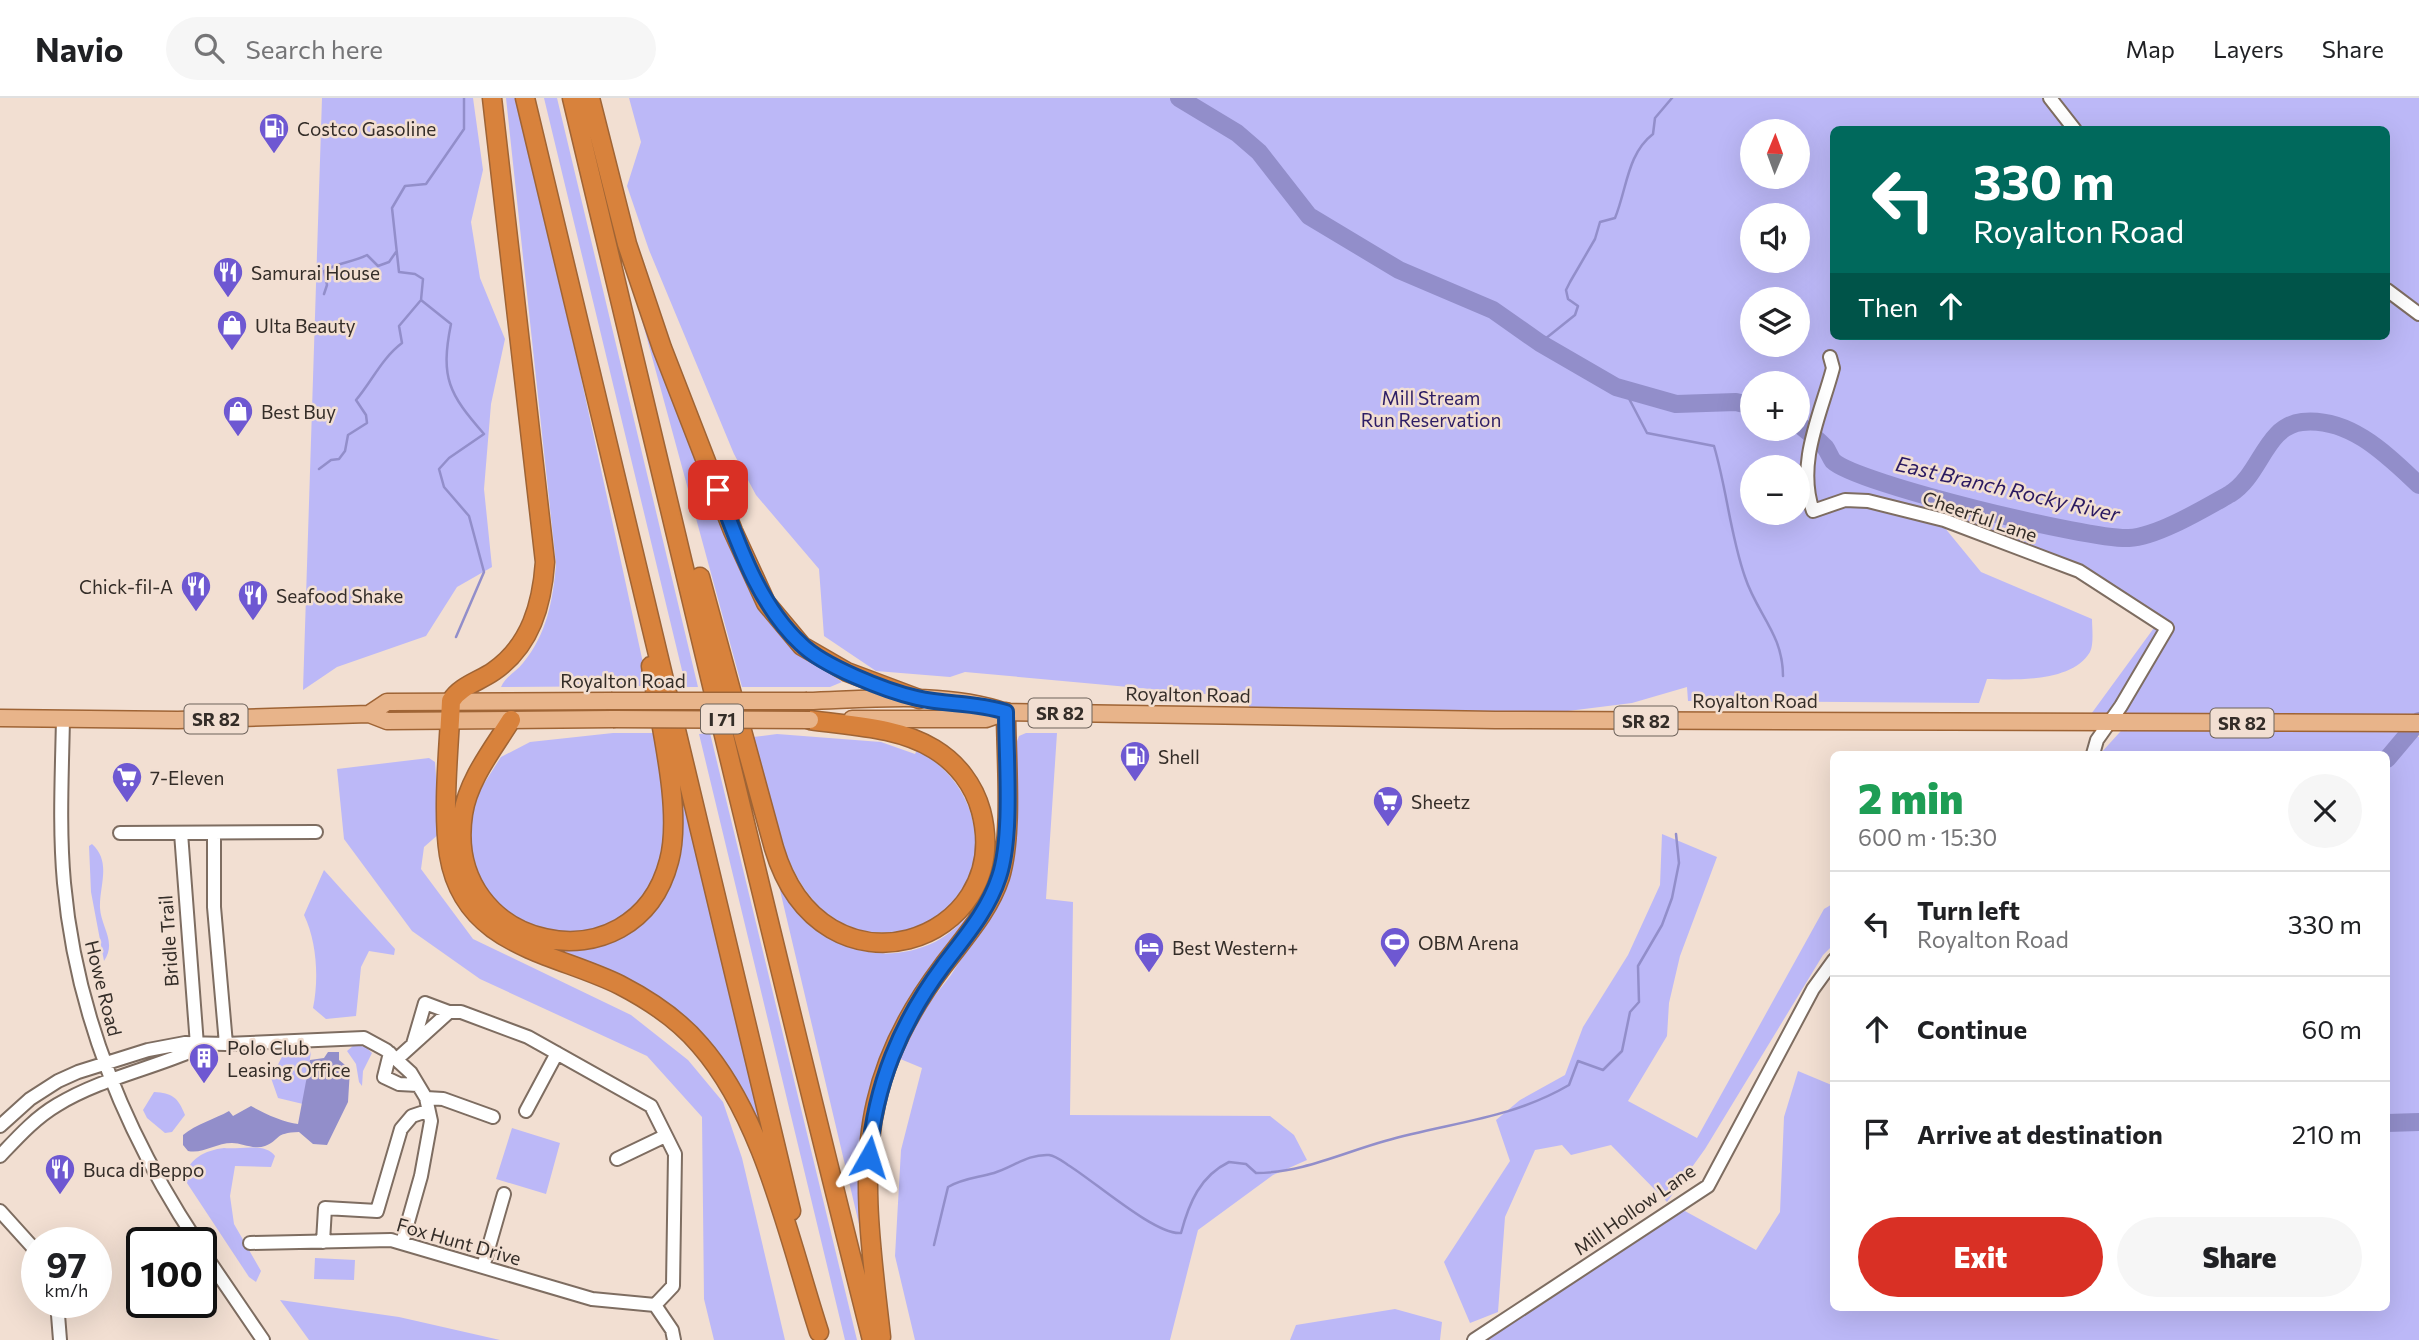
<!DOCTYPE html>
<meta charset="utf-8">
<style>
body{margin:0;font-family:Commissioner,sans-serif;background:#f6f6f6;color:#202124;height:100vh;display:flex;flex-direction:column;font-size:26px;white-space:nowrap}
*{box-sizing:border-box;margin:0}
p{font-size:23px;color:#757577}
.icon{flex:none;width:38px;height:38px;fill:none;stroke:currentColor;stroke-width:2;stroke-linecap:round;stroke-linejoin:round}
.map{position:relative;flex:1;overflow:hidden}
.drawer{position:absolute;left:1830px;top:653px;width:560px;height:560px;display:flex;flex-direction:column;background:#fff;border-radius:10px;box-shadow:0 7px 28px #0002}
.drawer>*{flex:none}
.guide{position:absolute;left:1830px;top:28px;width:560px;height:214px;border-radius:10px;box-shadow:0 7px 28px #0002;background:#00695c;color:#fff;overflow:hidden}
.needle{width:46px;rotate:1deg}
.fabs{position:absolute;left:1740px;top:21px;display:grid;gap:14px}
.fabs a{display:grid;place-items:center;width:70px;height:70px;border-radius:50%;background:#fff;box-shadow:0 7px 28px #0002;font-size:35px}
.speed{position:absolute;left:21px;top:1129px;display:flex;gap:14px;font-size:35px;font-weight:700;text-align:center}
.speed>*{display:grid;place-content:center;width:91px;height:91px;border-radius:50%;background:#fff;box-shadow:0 7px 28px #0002;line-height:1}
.speed small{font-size:18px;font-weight:400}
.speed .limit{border:4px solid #111;border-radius:10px;background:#fff;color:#111}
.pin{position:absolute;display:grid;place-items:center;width:60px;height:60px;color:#fff;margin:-30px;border-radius:14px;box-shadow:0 4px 10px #0006}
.me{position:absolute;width:77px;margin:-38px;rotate:6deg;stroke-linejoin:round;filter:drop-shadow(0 0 5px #0008)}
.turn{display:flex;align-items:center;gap:24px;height:147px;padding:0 28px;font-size:32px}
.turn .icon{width:91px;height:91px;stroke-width:2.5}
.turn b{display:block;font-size:49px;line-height:60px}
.then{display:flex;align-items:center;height:66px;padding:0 28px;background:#0003;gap:14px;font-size:26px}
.round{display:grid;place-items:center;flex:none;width:74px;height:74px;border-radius:37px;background:#f6f6f6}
.summary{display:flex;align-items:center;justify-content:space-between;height:119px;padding:0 28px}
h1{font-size:42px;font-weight:800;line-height:52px;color:#1e9e55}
.cta{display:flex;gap:14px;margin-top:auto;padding:14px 28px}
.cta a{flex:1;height:80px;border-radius:42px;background:#d93025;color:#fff;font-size:28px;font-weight:800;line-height:80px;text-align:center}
.cta a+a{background:#f6f6f6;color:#202124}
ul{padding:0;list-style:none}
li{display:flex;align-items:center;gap:21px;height:105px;padding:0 28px;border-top:2px solid #e0e0e0}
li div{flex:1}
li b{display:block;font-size:26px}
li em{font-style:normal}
header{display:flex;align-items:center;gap:42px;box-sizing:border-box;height:98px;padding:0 35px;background:#fff;border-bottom:2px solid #e0e0e0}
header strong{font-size:33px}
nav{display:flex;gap:38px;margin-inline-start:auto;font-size:24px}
.search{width:490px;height:63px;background:#f6f6f6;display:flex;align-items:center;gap:18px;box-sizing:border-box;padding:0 24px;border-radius:38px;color:#757577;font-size:26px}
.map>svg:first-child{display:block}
.green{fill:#bcb8f7;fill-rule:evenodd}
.water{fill:#928eca}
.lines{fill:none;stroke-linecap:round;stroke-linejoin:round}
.stream{stroke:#928eca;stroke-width:2.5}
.river{stroke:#928eca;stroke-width:18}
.minor-casing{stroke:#7e6d61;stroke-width:16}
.major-casing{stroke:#9f6435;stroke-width:19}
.highway-casing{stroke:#9f6435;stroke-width:21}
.minor{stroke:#fff;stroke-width:12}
.major{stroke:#e8b48a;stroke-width:16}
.highway{stroke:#d8823c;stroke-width:18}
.major-bridge-casing{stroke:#9f6435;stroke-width:19;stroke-linecap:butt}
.major-bridge{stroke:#e8b48a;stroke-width:16}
.route-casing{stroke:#114b97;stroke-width:18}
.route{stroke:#1a73e8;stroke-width:12}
.labels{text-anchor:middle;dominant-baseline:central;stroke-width:5;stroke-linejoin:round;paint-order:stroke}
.shield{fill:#f2dfd2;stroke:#6d625b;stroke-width:2}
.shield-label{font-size:18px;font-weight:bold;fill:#342d28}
.poi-label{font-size:19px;fill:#342d28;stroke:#f2dfd2;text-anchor:start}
.park-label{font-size:19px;fill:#2d1d65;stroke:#f2dfd2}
.street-label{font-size:19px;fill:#342d28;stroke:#f2dfd2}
.water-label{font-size:21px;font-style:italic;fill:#2a1961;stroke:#f2dfd2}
</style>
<header>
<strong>Navio</strong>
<div class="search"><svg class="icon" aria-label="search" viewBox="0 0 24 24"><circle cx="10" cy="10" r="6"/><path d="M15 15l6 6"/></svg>Search here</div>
<nav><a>Map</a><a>Layers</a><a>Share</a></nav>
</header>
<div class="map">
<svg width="2419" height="1242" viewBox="0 0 2419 1242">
<rect width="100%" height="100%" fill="#f2dfd2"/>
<path class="green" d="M 322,0 L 473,0 L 483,72 L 471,124 L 480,180 L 505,241 L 491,306 L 484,391 L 492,469 L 457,489 L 426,538 L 337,569 L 303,592 Z
M 506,0 L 515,0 L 577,261 L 648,588 L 501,589 C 506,578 516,574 523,565 C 547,536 553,502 556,466 Z
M 544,0 L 557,0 L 698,589 L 686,589 Z
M 629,0 L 2419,0 L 2419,624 L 2364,625 L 2419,639 L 2419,1242 L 1479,1242 L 1674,1107 L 1756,1152 L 1780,1114 L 1784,1019 L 1798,973 L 1834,988 L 1834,1209 L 2387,1209 L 2387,656 L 2100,656 L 2130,623 L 2086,623 L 2159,523 L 2106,487 L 1940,424 L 1981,474 L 2092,521 C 2092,530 2094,546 2090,554 C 2072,584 2018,582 1987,581 L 1979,605 L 1688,603 L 1687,589 L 1632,605 L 1528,618 L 1249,618 L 1249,600 L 965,574 L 950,579 L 876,573 L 824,538 L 819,471 L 756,397 L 734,356 L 649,152 L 627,88 L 641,44 ZM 1834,32 L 2387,32 L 2387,238 L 1834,238 ZM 1752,33 L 1797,33 L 1797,79 L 1752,79 ZM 1752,117 L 1797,117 L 1797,163 L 1752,163 ZM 1752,201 L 1797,201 L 1797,247 L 1752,247 ZM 1752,285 L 1797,285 L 1797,331 L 1752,331 ZM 1752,369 L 1797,369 L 1797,415 L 1752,415 Z
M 631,182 L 734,448 L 809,561 L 842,584 L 830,589 L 742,589 Z
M 613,635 L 659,635 L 669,731 L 662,763 L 649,796 L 622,823 L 589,835 L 537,833 L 497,808 L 482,787 L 471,751 L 471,722 L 478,695 L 501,659 L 530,644 Z
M 710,635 L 857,1242 L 845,1242 L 699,636 Z
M 1026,635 L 1057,635 L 1046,801 L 1073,804 L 1070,1017 L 1270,1018 L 1294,1037 L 1307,1062 L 1273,1077 L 1198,1132 L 1170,1242 L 915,1242 L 895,1158 L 901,1052 L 922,970 L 898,960 L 911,928 L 951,877 L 1008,787 L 1016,742 L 1015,649 L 1019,638 Z
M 777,636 L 881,644 L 915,656 L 917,652 C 1013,704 985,843 872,834 C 851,832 827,819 813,802 C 778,761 766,690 753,639 Z
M 429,660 L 435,664 L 440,735 L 424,749 L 421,771 L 473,841 L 631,917 L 688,962 L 723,1004 L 742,1060 L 785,1242 L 714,1242 L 704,1201 L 702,1019 L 647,958 L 480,881 L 412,833 L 344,741 L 337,671 Z
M 679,683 L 766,1036 L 761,1037 L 684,923 L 523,842 C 568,854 607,852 642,819 C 657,805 668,791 673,770 C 679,744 675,711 676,684 Z
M 1662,736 L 1717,759 L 1680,858 L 1669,905 L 1667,938 L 1628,1003 L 1697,1040 L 1824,811 L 1834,805 L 1834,846 L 1823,857 L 1705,1051 L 1667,1104 L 1611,1047 L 1571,1057 L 1562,1047 L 1535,1052 L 1505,1119 L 1498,1214 L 1470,1225 L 1444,1164 L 1510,1063 L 1496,1022 L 1520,1002 L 1565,977 L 1583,929 L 1628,857 L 1660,787 Z
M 92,746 C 112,764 99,788 100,810 C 101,829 117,844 104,863 L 91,794 L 89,748 Z
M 324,772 L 395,851 L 394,857 L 369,853 L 361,869 L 356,918 L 326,921 L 313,910 C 319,881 317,844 304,817 Z
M 779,788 C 810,844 875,873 935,844 C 949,837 962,824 973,813 L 886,958 L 868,1164 Z
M 354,947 L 366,949 L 372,955 L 363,973 L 362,988 L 359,984 L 356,966 L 347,953 Z
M 309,948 L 311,954 L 303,1006 L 278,1000 L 271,980 L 286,951 Z
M 154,994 C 172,995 178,999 185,1017 L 172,1034 L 165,1035 L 147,1020 L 143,1012 Z
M 512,1030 L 560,1045 L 546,1096 L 496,1081 Z
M 224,1050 C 239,1052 265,1044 275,1058 L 271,1069 L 235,1068 L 230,1098 L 234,1126 L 261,1173 L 256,1184 L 249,1179 L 185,1082 C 186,1061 206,1052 224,1050 Z
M 315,1160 L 355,1162 L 354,1182 L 314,1181 Z
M 280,1202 L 399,1219 L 500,1242 L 309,1242 Z
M 1395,1211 L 1442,1224 L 1440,1242 L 1290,1242 L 1296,1227 Z"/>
<path class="water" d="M 328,954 L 339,954 L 339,962 L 350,971 L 348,1004 L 327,1047 L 313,1046 L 299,1034 C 273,1035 282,1041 265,1048 C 254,1052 242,1045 232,1045 C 216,1045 203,1056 188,1053 L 183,1047 L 183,1037 C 196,1026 215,1021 229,1013 L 233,1018 L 251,1008 C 263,1015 285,1025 298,1026 L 310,962 L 324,960 Z"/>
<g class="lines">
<path class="stream" d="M 324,196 L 327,187 L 324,173 C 338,164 352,165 367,157 L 378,168 L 389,164 L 396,154
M 1540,245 L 1575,217 L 1578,208 L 1568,201 L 1566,192 L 1570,184 L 1595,141 L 1600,124 L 1615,120 C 1627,91 1627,56 1653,36 L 1655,20 L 1672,0
M 1624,291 L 1647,335 L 1714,348 C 1727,392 1730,436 1745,479 C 1757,516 1783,536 1783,578
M 319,371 L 331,362 L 339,361 L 345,353 L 348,337 L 367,325 L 366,317 L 356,302 C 372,283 382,260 402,245 L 399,228 L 421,202
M 456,539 L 484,474 L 469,418 L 444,389 L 439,371 L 449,360 L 484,336 C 449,296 440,280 451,226 L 421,202 L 423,181 L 415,176 L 399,174 L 392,110 L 405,88 L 426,86 L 464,31 L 464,0
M 934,1147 L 948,1089 C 964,1080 977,1080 994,1075 C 1014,1069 1027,1056 1049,1057 C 1056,1058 1062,1063 1068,1067 C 1093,1082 1156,1138 1181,1135 C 1189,1105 1200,1078 1229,1064 L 1246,1066 L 1256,1075 C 1301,1075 1342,1055 1385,1043 C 1450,1024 1509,1022 1569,987 L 1578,963 L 1603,972 L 1622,953 L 1630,914 L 1639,904 L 1638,868 L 1662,827 L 1672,800 L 1679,765 L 1676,736"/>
<path class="river" d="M 1179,0 L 1237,35 L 1259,54 L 1309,118 L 1399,172 L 1493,212 L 1540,245 L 1616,289 L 1676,306 L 1736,304 L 1752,308
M 1797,325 C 1806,332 1817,341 1825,349 C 1828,353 1830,359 1833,363 C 1857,386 2091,442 2129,440 C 2157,439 2205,410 2230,396 C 2261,377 2265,328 2302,324 C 2350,319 2387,357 2419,387
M 2387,661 L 2419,623
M 2387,1025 L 2419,1024"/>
<g class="minor-casing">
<path id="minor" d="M 2050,0 L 2075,32
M 2387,192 L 2419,216
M 1830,259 L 1833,270 C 1821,316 1796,364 1813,413 L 1845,402 L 1868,403 L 1944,422 L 2079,473 L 2167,530 L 2121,608 L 2097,642 L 2093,656
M 63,620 C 62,675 59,730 64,785 C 76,917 125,1035 197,1144
M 120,735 L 316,734
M 181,735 L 197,947
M 214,736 L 214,809 L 226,946
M 413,946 L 425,905 L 449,914
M 390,955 L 384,979 L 399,986 L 418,987
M 397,961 L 449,914 L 461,914 L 528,939 L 651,1008 L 675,1056 L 673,1188 L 655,1207
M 426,1000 L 443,1001 L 493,1019
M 526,1013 L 557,955
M 0,1028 L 30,1001 L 58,983 L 78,974 L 148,952 L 185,945 L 226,946 L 364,940 L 386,952 L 411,975 L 426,1000 L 431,1023 L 421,1078 L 402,1145
M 0,1058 C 18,1039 35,1020 57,1007 C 98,982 146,972 189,954 L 197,947
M 617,1061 L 665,1038
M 0,1113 L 37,1154
M 323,1144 L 325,1110 L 377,1113 L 401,1031 L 412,1018 L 427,1013
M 250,1145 L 391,1142 L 592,1201 L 655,1207
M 201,1151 L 263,1242
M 483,1169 L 504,1096
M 57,1204 L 60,1242
M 655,1207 L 672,1232 L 674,1242
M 1474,1242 L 1708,1088 L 1813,891 L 1834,862"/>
</g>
<g class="major-casing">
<path id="major" d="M 807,603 C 873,601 944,593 1006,614 L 1495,622 L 2419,625
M 369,616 L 387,604 L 611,603
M 0,620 L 178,622 L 369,616 L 387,623 L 613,621
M 852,621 L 986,621 L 1006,614"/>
</g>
<g class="highway-casing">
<path id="highway" d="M 492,0 L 545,464 C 542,506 531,547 494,573 C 480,583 460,588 451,603 C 449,650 442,712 449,757 C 464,849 553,854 620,887 C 649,902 679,922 700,947 C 764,1020 789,1142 819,1234
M 525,0 L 791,1113
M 572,0 C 671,414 768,829 872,1242
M 590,0 L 627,146 L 662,250 L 733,433 L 766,505 L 802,548 L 847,574 L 919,601
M 700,479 L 774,750 C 822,911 1016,845 981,713 C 974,687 957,665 934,651 C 898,629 851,628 810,622
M 511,622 C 493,651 468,682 463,716 C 442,854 635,894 669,763 C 683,712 659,622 651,568
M 881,1239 C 873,1166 859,1077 876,1005 C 887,955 912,909 943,868 C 964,840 989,813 1000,779 C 1013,736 1006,660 1006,614"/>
</g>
<use href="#minor" class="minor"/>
<use href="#major" class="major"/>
<use href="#highway" class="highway"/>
<g class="major-bridge-casing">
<path id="major-bridge" d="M 611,603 L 807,603
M 613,621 L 810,622"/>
</g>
<use href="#major-bridge" class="major-bridge"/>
</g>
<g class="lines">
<g class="route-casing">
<path id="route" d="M 718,392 C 738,445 758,506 801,546 C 823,568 886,593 917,600 C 947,607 975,604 1006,614 C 1006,660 1013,737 999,779 C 988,813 964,840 943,868 C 900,926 875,987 869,1059"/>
</g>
<use href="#route" class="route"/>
</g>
<defs>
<g id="fuel-pin" transform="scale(1.575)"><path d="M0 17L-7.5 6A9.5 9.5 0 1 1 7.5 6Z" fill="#6e58d2" stroke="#f2dfd2"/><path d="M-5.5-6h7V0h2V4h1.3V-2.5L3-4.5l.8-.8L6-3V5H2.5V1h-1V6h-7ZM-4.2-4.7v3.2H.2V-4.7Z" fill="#fff"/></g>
<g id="restaurant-pin" transform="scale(1.575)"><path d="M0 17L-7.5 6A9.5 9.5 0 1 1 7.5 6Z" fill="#6e58d2" stroke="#f2dfd2"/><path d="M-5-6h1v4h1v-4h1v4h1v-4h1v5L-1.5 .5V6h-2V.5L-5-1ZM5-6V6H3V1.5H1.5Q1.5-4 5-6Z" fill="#fff"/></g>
<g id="shop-pin" transform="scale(1.575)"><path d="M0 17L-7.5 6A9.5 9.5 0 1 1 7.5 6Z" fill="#6e58d2" stroke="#f2dfd2"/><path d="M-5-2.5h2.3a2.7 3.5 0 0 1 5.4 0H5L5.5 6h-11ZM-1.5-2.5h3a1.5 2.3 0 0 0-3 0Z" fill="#fff"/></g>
<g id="supermarket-pin" transform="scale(1.575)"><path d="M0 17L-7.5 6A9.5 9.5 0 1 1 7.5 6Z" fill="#6e58d2" stroke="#f2dfd2"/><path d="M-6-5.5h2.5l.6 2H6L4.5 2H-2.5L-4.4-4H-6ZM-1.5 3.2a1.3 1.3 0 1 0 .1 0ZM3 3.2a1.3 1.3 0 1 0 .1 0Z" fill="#fff"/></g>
<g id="stadium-pin" transform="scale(1.575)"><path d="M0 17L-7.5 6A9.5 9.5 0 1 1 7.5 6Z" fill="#6e58d2" stroke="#f2dfd2"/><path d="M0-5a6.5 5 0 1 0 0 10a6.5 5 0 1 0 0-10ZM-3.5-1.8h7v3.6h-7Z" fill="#fff"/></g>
<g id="hotel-pin" transform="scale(1.575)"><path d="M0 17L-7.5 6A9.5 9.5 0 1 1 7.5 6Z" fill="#6e58d2" stroke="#f2dfd2"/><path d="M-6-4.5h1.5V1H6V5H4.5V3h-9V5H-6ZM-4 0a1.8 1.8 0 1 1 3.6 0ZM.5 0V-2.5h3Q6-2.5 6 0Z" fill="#fff"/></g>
<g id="building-pin" transform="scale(1.575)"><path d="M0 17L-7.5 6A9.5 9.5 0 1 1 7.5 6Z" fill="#6e58d2" stroke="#f2dfd2"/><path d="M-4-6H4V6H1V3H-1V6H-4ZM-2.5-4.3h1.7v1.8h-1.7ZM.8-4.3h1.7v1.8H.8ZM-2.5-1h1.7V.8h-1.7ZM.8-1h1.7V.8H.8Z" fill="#fff"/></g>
</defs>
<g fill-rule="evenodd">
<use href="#fuel-pin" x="274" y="30"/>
<use href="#restaurant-pin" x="228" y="174"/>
<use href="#shop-pin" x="232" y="227"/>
<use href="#shop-pin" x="238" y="313"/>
<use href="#restaurant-pin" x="196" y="488"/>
<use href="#restaurant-pin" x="253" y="497"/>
<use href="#fuel-pin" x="1135" y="658"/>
<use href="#supermarket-pin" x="127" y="679"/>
<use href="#supermarket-pin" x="1388" y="703"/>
<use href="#stadium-pin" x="1395" y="844"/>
<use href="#hotel-pin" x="1149" y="849"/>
<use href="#building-pin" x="204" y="960"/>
<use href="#restaurant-pin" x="60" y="1071"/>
</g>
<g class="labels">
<g class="shield">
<rect x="1028.5" y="600.5" width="63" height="29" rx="5"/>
<rect x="184.5" y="606.5" width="63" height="29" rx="5"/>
<rect x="701" y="606.5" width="42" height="29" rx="5"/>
<rect x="1614.5" y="608.5" width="63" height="29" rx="5"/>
<rect x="2210.5" y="610.5" width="63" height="29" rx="5"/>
</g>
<g class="shield-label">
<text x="1060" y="615">SR 82</text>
<text x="216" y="621">SR 82</text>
<text x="722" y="621">I 71</text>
<text x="1646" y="623">SR 82</text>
<text x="2242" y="625">SR 82</text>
</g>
<g class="poi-label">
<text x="297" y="30">Costco Gasoline</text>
<text x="251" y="174">Samurai House</text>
<text x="255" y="227">Ulta Beauty</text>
<text x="261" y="313">Best Buy</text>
<text x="173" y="488" text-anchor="end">Chick-fil-A</text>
<text x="276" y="497">Seafood Shake</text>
<text x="1158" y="658">Shell</text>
<text x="150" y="679">7-Eleven</text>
<text x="1411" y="703">Sheetz</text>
<text x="1418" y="844">OBM Arena</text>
<text x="1172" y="849">Best Western+</text>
<text x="227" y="949">Polo Club<tspan x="227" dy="22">Leasing Office</tspan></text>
<text x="83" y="1071">Buca di Beppo</text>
</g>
<g class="park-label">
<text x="1431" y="299">Mill Stream<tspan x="1431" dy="22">Run Reservation</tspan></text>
</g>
<g class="street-label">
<text transform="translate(1980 418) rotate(19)">Cheerful Lane</text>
<text x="623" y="582">Royalton Road</text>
<text transform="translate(1188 596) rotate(1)">Royalton Road</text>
<text x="1755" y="602">Royalton Road</text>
<text transform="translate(168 843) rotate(-94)">Bridle Trail</text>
<text transform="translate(104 890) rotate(76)">Howe Road</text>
<text transform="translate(1634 1111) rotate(-35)">Mill Hollow Lane</text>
<text transform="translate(459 1143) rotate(16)">Fox Hunt Drive</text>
</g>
<g class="water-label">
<text transform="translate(2008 390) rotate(13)">East Branch Rocky River</text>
</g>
</g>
</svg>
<div class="fabs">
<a><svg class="needle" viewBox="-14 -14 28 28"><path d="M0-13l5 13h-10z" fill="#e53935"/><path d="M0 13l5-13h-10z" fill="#757577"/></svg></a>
<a><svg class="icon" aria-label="sound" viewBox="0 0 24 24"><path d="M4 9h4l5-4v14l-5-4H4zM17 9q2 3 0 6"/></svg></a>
<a><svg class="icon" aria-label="layers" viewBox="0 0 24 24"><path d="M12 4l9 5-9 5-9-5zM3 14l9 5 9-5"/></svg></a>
<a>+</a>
<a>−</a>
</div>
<div class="speed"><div>97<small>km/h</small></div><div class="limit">100</div></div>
<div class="pin" style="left:718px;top:392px;background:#d93025"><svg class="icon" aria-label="arrive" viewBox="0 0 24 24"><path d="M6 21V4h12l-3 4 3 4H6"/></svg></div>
<svg class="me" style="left:869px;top:1059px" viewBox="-20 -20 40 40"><path d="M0-17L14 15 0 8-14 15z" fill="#1a73e8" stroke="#fff" stroke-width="4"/></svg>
<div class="guide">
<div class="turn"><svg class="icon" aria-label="left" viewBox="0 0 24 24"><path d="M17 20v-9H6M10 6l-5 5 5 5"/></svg><div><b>330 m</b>Royalton Road</div></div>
<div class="then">Then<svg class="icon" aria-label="ahead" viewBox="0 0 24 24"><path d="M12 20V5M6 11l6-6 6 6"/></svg></div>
</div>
<section class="drawer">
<div class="summary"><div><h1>2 min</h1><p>600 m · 15:30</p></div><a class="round"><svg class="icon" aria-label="close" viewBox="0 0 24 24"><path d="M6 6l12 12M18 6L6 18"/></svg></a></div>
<ul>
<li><svg class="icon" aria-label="left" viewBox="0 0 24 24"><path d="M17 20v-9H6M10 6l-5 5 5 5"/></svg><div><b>Turn left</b><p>Royalton Road</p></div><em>330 m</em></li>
<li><svg class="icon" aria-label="ahead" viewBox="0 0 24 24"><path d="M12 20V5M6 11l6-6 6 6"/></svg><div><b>Continue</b></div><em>60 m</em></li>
<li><svg class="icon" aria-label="arrive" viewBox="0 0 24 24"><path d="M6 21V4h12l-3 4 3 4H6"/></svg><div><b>Arrive at destination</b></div><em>210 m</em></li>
</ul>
<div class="cta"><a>Exit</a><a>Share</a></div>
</section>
</div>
